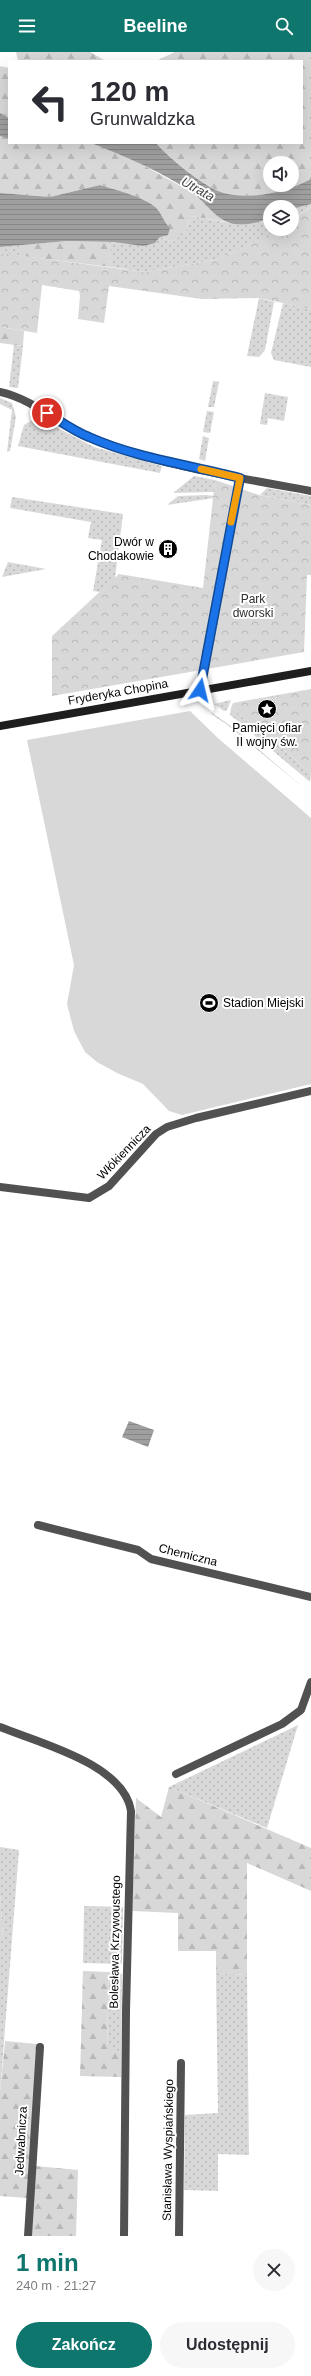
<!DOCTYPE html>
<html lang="pl">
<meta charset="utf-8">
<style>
body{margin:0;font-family:Arial,sans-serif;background:#f7f7f7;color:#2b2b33;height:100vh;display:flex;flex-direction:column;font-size:15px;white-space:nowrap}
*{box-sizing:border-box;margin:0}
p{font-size:13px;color:#7c7c81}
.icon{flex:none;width:22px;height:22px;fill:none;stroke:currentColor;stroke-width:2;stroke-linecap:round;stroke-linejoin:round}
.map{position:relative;height:2184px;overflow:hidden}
.side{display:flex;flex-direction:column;background:#fff;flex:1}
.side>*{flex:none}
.hud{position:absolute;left:8px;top:8px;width:295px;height:84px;border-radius:0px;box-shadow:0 4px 16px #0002;background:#fff;color:#2b2b33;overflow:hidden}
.controls{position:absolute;left:263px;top:104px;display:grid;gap:8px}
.controls a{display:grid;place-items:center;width:36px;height:36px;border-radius:50%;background:#fff;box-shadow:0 4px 16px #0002;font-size:20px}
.pin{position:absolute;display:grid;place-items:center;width:34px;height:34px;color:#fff;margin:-17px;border:2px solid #fff;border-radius:50%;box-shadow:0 1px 4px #0007}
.me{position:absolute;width:44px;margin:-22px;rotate:10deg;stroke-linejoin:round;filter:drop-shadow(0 0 3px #0008)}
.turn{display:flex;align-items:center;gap:14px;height:84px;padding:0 16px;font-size:18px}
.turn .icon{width:52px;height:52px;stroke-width:2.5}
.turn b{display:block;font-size:28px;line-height:34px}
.round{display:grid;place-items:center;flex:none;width:42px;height:42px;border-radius:21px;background:#f7f7f7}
.overview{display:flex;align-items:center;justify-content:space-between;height:68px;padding:0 16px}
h1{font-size:24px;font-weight:700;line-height:30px;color:#0f766e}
.cta{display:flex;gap:8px;margin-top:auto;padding:8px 16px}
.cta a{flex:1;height:46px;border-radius:24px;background:#0f766e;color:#fff;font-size:16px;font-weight:700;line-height:46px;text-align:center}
.cta a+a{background:#f7f7f7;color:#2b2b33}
header{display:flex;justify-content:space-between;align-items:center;height:52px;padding:0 16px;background:#0f766e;color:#fff;font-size:18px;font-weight:700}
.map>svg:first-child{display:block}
.grass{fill:url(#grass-dots)}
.forest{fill:url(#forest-firs);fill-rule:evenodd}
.park{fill:url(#park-crowns)}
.garden{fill:#d8d8d8}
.water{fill:url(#water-rules)}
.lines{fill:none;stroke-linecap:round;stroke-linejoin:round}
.minor{stroke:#515151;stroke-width:8}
.secondary{stroke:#1e1e1e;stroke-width:8}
.route-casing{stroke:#114b97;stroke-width:10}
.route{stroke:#1a73e8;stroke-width:7}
.slow{stroke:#f59e0b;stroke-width:7}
.labels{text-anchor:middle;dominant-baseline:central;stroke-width:4;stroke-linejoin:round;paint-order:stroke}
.poi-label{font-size:12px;fill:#000;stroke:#fff;text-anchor:end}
.park-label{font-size:12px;fill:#2f2f2f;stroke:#fff}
.street-label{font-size:12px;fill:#000;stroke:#fff}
.water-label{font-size:13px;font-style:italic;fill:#404040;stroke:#fff}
</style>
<header><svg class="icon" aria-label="menu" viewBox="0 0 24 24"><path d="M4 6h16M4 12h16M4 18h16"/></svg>Beeline<svg class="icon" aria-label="search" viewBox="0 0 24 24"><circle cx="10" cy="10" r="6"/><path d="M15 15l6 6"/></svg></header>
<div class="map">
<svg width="311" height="2184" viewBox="0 0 311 2184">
<defs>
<pattern id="grass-dots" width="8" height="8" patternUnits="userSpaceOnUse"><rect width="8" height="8" fill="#d8d8d8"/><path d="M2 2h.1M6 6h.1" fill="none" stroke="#b8b8b8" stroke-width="1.8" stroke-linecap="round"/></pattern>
<pattern id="forest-firs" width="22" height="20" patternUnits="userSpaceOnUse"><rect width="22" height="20" fill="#d8d8d8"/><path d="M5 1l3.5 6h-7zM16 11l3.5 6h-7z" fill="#b8b8b8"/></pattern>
<pattern id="park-crowns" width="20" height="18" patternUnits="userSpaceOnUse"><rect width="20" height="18" fill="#d8d8d8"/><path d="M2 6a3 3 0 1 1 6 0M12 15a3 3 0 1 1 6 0" fill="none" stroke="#b8b8b8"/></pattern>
<pattern id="water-rules" width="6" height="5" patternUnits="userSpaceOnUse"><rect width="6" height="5" fill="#9f9f9f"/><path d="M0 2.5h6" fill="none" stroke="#878787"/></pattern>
</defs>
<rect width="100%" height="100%" fill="#fff"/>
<path class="grass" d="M 311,152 L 311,155 L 292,167 L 292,157 Z
M 191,164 L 240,173 L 264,169 L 275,180 L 219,207 L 145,220 L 111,215 L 109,190 L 155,191 L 160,185 L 173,190 L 186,178 Z
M 21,193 L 21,204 L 0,201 L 0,195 Z
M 259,246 L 274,250 L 265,298 L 259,305 L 247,304 Z
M 283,251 L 311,257 L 311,315 L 274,308 L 271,301 Z
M 14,293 L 23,294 L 18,336 L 9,335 Z
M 213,329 L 219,330 L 214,355 L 208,355 Z
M 265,341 L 288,345 L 284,369 L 268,366 L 267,373 L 260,372 Z
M 0,346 L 12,351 L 16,365 L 10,399 L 7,400 L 12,358 L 0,352 Z
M 207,359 L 214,360 L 210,381 L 203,380 Z
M 37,365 L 94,395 L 162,414 L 160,421 L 18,394 L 24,373 Z
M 203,384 L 209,386 L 205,409 L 199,407 Z
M 194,424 L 215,428 L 214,440 L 173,441 Z
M 267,436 L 311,444 L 311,453 L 260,443 Z
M 206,443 L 214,444 L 214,446 L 167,453 L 178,444 Z
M 12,445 L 123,462 L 115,526 L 100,540 L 93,539 L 102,488 L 88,486 L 91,470 L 10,456 Z
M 8,510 L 46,517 L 2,525 Z
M 231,648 L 227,658 L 224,659 L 214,652 Z
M 231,656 L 278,693 L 311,721 L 310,730 L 247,677 L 249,674 L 246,670 L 243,673 L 230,663 Z
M 211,660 L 235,677 L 304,736 L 226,672 L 211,662 Z
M 298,1673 L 267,1776 L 169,1735 Z
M 0,1795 L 19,1798 L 0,2040 L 0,1890 L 3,1884 L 0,1842 Z
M 84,1854 L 123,1855 L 122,1912 L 83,1911 Z
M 109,1920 L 122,1922 L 121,2000 L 107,1997 Z
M 216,1921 L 247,1923 L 249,2103 L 218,2102 L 218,2139 L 184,2138 L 185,2063 L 218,2061 Z"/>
<path class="forest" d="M 16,0 L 90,0 L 106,9 L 18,9 Z
M 175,0 L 311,0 L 311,127 C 286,140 256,147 228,142 C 209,139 169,106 156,91 L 302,91 L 302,9 L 156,9 ZM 270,111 L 292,111 L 292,133 L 270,133 Z
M 0,14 L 9,16 L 9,66 L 0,61 Z
M 0,84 L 9,87 L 9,91 L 91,91 L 127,104 L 191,140 L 226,170 L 191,164 L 186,178 L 173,190 L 160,185 L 163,169 L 158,158 L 146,149 L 100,133 L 50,145 L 0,141 Z
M 67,189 L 109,190 L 111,215 L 21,204 L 21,193 Z
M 0,275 L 24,279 L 23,294 L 0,291 Z
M 169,1735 L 311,1796 L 311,1839 L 247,1811 L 247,1923 L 216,1921 L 216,1899 L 178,1899 L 178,1861 L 132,1859 L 136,1746 L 161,1765 Z
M 0,1842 L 3,1884 L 0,1890 Z
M 83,1919 L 109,1920 L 107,1996 L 121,2000 L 121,2025 L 80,2024 Z
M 5,1989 L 37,1992 L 27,2146 L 0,2144 L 0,2040 Z
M 35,2114 L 78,2118 L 76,2184 L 31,2184 Z"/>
<path class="park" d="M 311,155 L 311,257 L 259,246 L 202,247 L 109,234 L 104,271 L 78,267 L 80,244 L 79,239 L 42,233 L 37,281 L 0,275 L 0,201 L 145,220 L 219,207 L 280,177 L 292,177 L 292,168 Z
M 215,428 L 259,443 L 311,453 L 311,523 L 307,523 L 304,600 L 52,644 L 52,584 L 119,522 L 203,536 Z
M 311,637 L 311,721 L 278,693 L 231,656 L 233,651 Z"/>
<path class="garden" d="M 190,659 L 219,687 L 311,766 L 311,1032 L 182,1063 L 169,1059 L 143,1032 L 117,1021 L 97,1010 L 85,1000 L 74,979 L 67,952 L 74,913 L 27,688 Z"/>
<path class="water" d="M 0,61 L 9,66 L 9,87 L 0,84 Z
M 91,91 L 156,91 C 169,106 208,139 228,142 C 256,147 286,140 311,127 L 311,152 L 292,157 L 292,155 L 270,155 L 270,166 C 258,171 238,176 225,169 C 212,162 203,148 190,139 C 160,119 125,104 91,91 Z
M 100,133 C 115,138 149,146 158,158 C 163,165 164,170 170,176 L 168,183 L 160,185 L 155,191 L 143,194 L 114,190 L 67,189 L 0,195 L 0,141 L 50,145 Z
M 129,1369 L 154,1378 L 148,1395 L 122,1385 Z"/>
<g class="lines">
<path class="minor" d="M 0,340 C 36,348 61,375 95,388 C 164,414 239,426 311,439
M 200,638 L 240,426
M 0,1135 L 89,1146 L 109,1134 L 156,1082 L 167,1075 L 196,1066 L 311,1039
M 38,1473 L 138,1498 L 151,1507 L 311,1545
M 0,1675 C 39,1691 124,1712 131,1759 L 126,1959 L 124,2184
M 176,1722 L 282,1672 L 301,1658 L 311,1630
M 28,2184 L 40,1995
M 179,2184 L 181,2011"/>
<path class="secondary" d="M 0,674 L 311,619"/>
</g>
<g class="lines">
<g class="route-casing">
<path id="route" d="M 47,361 C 60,369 74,379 89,385 C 136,406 190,413 240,426 L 200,638"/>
</g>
<use href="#route" class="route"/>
<path class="slow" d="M 201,417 L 240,426 L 231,470"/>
</g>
<defs>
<g id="building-disc" transform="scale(1)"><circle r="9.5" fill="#000" stroke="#fff"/><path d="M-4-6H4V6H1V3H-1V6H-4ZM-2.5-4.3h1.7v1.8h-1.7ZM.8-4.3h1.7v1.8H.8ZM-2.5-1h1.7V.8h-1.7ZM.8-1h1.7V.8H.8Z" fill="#fff"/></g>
<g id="sight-disc" transform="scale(1)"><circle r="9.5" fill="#000" stroke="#fff"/><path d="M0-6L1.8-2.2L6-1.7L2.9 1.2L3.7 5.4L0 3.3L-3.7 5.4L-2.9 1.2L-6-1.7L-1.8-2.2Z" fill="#fff"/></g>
<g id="stadium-disc" transform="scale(1)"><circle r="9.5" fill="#000" stroke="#fff"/><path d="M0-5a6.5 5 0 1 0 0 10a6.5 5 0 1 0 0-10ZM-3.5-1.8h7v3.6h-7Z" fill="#fff"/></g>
</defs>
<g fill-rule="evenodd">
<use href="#building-disc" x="168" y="497"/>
<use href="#sight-disc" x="267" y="657"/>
<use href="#stadium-disc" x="209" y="951"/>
</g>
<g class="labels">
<g class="poi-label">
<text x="154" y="490">Dwór w<tspan x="154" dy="14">Chodakowie</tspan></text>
<text x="267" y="676" text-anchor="middle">Pamięci ofiar<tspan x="267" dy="14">II wojny św.</tspan></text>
<text x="223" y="951" text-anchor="start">Stadion Miejski</text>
</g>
<g class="park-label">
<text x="253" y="547">Park<tspan x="253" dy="14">dworski</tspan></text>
</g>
<g class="street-label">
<text transform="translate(118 640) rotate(-10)">Fryderyka Chopina</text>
<text transform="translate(124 1100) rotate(-46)">Włókiennicza</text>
<text transform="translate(188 1503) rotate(14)">Chemiczna</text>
<text transform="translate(115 1890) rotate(-89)">Bolesława Krzywoustego</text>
<text transform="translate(21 2089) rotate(-87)">Jedwabnicza</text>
<text transform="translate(168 2098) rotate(-89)">Stanisława Wyspiańskiego</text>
</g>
<g class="water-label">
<text transform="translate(198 137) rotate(29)">Utrata</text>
</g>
</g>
</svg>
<div class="controls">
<a><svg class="icon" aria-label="sound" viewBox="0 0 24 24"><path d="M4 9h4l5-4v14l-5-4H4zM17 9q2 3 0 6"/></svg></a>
<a><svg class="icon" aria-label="layers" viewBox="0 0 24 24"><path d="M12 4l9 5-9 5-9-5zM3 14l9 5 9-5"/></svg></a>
</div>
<div class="pin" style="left:47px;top:361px;background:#d93025"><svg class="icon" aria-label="arrive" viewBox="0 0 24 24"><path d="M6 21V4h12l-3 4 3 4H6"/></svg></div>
<svg class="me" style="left:200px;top:638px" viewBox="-20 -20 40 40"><path d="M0-17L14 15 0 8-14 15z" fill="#1a73e8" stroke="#fff" stroke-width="4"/></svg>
<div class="hud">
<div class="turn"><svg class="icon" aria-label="left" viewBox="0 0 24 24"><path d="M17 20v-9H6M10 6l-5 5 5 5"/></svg><div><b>120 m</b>Grunwaldzka</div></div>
</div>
</div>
<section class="side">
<div class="overview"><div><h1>1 min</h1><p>240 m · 21:27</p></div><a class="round"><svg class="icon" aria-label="close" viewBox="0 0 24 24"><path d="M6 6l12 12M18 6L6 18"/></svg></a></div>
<div class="cta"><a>Zakończ</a><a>Udostępnij</a></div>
</section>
